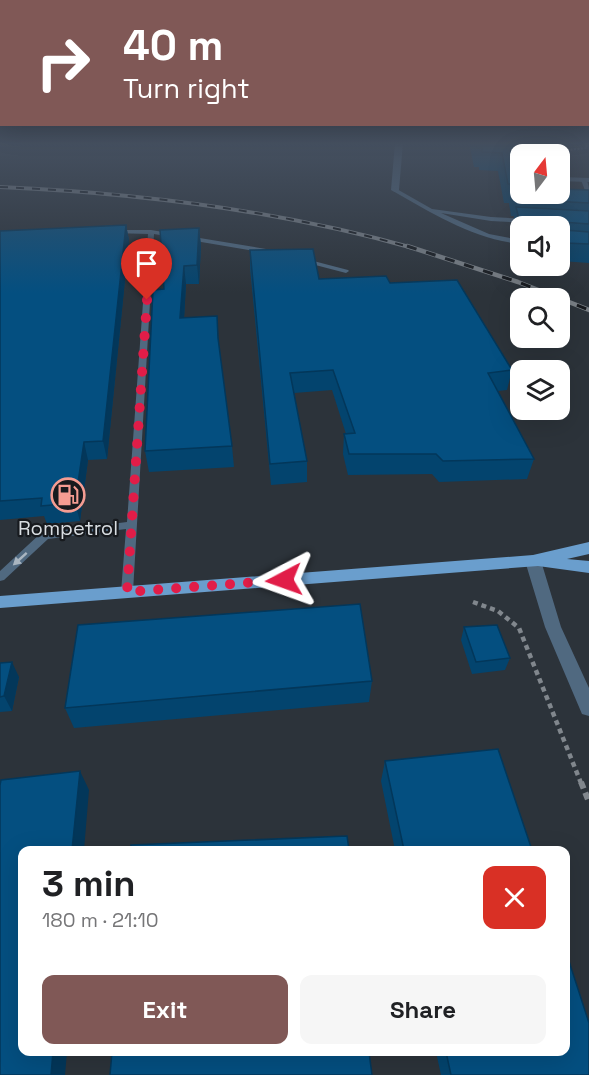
<!DOCTYPE html>
<meta charset="utf-8">
<style>
body{margin:0;font-family:"Space Grotesk",sans-serif;background:#f6f6f6;color:#202124;height:100vh;display:flex;flex-direction:column;font-size:22px;white-space:nowrap}
*{box-sizing:border-box;margin:0}
p{font-size:20px;color:#757577}
.icon{flex:none;width:33px;height:33px;fill:none;stroke:currentColor;stroke-width:2;stroke-linecap:round;stroke-linejoin:round}
.map{position:relative;flex:1;overflow:hidden}
.side{position:absolute;left:18px;top:846px;width:552px;height:210px;display:flex;flex-direction:column;background:#fff;border-radius:12px;box-shadow:0 6px 24px #0002}
.side>*{flex:none}
.banner{position:absolute;left:0px;top:0px;width:590px;height:126px;box-shadow:0 6px 24px #0002;background:#805856;color:#fff;overflow:hidden}
.needle{width:39px;rotate:16deg}
.buttons{position:absolute;left:510px;top:144px;display:grid;gap:12px}
.buttons a{display:grid;place-items:center;width:60px;height:60px;border-radius:12px;background:#fff;box-shadow:0 6px 24px #0002;font-size:30px}
.pin{position:absolute;display:grid;place-items:center;width:51px;height:51px;color:#fff;margin:-62px -26px;border-radius:50% 50% 50% 0;rotate:-45deg;box-shadow:0 0 6px #0007}
.pin .icon{rotate:45deg}
.me{position:absolute;width:66px;margin:-33px;rotate:266deg;stroke-linejoin:round;filter:drop-shadow(0 0 4px #0008)}
.turn{display:flex;align-items:center;gap:21px;height:126px;padding:0 24px;font-size:27px}
.turn .icon{width:78px;height:78px;stroke-width:2.5}
.turn b{display:block;font-size:42px;line-height:51px}
.round{display:grid;place-items:center;flex:none;width:63px;height:63px;border-radius:12px;background:#f6f6f6}
.head{display:flex;align-items:center;justify-content:space-between;height:102px;padding:0 24px}
h1{font-size:36px;font-weight:700;line-height:45px}
.cta{display:flex;gap:12px;margin-top:auto;padding:12px 24px}
.cta a{flex:1;height:69px;border-radius:12px;background:#805856;color:#fff;font-size:24px;font-weight:700;line-height:69px;text-align:center}
.cta a+a{background:#f6f6f6;color:#202124}
.map>svg:first-child{display:block}
.lines{fill:none;stroke-linecap:round;stroke-linejoin:round}
.path-far2{stroke:#81878d;stroke-width:2;stroke-dasharray:2 1.5;stroke-linecap:butt}
.path-far1{stroke:#81878d;stroke-width:4.5;stroke-dasharray:5 4;stroke-linecap:butt}
.path{stroke:#81878d;stroke-width:6;stroke-dasharray:7 4.5;stroke-linecap:butt}
.service{fill:#506980;fill-rule:evenodd}
.minor{fill:#506980;fill-rule:evenodd}
.primary{fill:#6a9ecd;fill-rule:evenodd}
.rail-far1-casing{stroke:#7a8086;stroke-width:4}
.rail-casing{stroke:#7a8086;stroke-width:4.5}
.rail-far1{stroke:#171a1e;stroke-width:2;stroke-dasharray:8;stroke-linecap:butt}
.rail{stroke:#171a1e;stroke-width:3;stroke-dasharray:10;stroke-linecap:butt}
.wall{fill:#03446e}
.shaded-wall{fill:#03375a}
.building{fill:#044f80;stroke:#03375a;stroke-width:1.5}
.oneway{fill:#a9b5c0}
.route{stroke:#e11d48;stroke-width:10;stroke-dasharray:0 18}
.labels{text-anchor:middle;dominant-baseline:central;stroke-width:4.5;stroke-linejoin:round;paint-order:stroke}
.poi-label{font-size:20px;fill:#d9dee2;stroke:#171a1e}
</style>
<div class="map">
<svg width="589" height="1075" viewBox="0 0 589 1075">
<rect width="100%" height="100%" fill="#2c333a"/>
<g class="lines">
<path class="path-far2" d="M 567,150 L 587,148 L 585,143"/>
<path class="path-far1" d="M 473,602 L 498,611 L 519,628 L 581,783"/>
<path class="path" d="M 581,782 L 589,802"/>
<path class="service" d="M 584,178 C 589,181 589,189 589,195 L 586,193 L 581,180 Z
M 395,188 L 432,209 L 491,217 L 528,219 L 531,221 L 528,223 L 491,221 L 441,213 L 489,234 L 520,240 L 520,244 C 474,239 433,214 393,191 L 392,190 Z
M 112,230 L 151,230 L 272,250 L 275,252 L 272,254 L 154,234 L 133,592 L 131,595 L 123,595 L 121,592 L 126,529 L 48,539 L 4,580 L 0,581 L 0,571 L 41,533 L 127,522 L 148,234 L 114,233 L 111,231 Z
M 302,258 L 348,270 L 349,271 L 346,273 L 300,261 L 300,259 Z"/>
<path class="minor" d="M 395,143 L 403,143 L 399,190 L 395,192 L 391,190 Z
M 560,177 L 589,178 L 589,182 L 560,181 Z
M 533,555 L 538,557 L 541,561 L 561,627 L 589,688 L 589,716 L 582,714 L 545,627 L 525,561 L 528,557 Z"/>
<path class="primary" d="M 589,542 L 589,554 L 567,559 L 589,561 L 589,573 L 538,566 L 0,608 L 0,596 L 533,555 Z"/>
<g class="rail-far1-casing">
<path id="rail-far1" d="M 0,187 C 140,193 277,210 413,248"/>
</g>
<g class="rail-casing">
<path id="rail" d="M 407,246 L 518,282 L 589,310"/>
</g>
<use href="#rail-far1" class="rail-far1"/>
<use href="#rail" class="rail"/>
</g>
<path class="wall" d="M 469,143 L 543,143 L 540,154 L 520,154 L 520,194 L 589,190 L 589,263 L 561,261 L 560,256 L 560,226 L 520,226 L 520,237 L 515,237 L 513,225 L 514,216 L 511,216 L 509,203 L 504,203 L 498,171 L 479,170 L 479,167 L 474,167 Z
M 126,225 L 129,240 L 107,459 L 88,460 L 80,521 L 47,524 L 44,516 L 0,520 L 0,231 Z
M 199,228 L 201,246 L 199,284 L 186,284 L 184,318 L 218,336 L 219,348 L 232,446 L 234,467 L 149,472 L 145,451 L 164,289 Z
M 250,250 L 319,279 L 390,283 L 512,370 L 507,390 L 498,391 L 534,459 L 527,479 L 439,482 L 432,474 L 348,475 L 343,454 L 344,434 L 346,434 L 332,390 L 294,393 L 307,461 L 307,482 L 271,485 L 250,268 Z
M 464,627 L 510,658 L 505,670 L 472,674 L 461,640 Z
M 0,663 L 19,677 L 12,711 L 0,712 Z
M 372,681 L 369,702 L 74,728 L 65,708 Z
M 385,761 L 532,850 L 395,850 L 381,781 Z
M 436,1052 L 566,1052 L 589,1075 L 441,1075 Z"/>
<path class="shaded-wall" d="M 126,225 L 129,240 L 107,459 L 103,441 Z
M 199,228 L 201,246 L 199,284 L 197,265 Z
M 184,266 L 186,284 L 183,337 L 180,318 Z
M 84,442 L 88,460 L 80,521 L 75,503 Z
M 12,662 L 19,677 L 12,711 L 4,696 Z
M 80,771 L 89,790 L 84,850 L 72,850 Z
M 53,1052 L 67,1052 L 65,1075 L 51,1075 Z"/>
<path class="building" d="M 475,143 L 519,143 L 522,154 L 520,154 L 520,184 L 508,184 L 502,153 L 482,152 L 482,148 L 477,148 Z
M 512,186 L 520,187 L 520,194 L 560,194 L 560,189 L 589,190 L 589,203 L 515,199 Z
M 516,207 L 589,211 L 589,224 L 563,222 L 565,230 L 589,232 L 589,244 L 566,243 L 560,223 L 519,219 Z
M 126,225 L 103,441 L 84,442 L 75,503 L 41,506 L 42,498 L 0,501 L 0,231 Z
M 199,228 L 197,265 L 184,266 L 180,318 L 217,316 L 218,338 L 232,446 L 145,451 L 153,290 L 164,289 L 160,230 Z
M 313,249 L 319,279 L 386,276 L 390,283 L 457,280 L 512,370 L 488,373 L 534,459 L 443,461 L 436,454 L 349,454 L 344,434 L 355,433 L 333,370 L 290,373 L 307,461 L 270,464 L 250,250 Z
M 360,604 L 372,681 L 65,708 L 78,625 Z
M 497,625 L 510,658 L 476,662 L 464,627 Z
M 12,662 L 4,696 L 0,697 L 0,663 Z
M 498,749 L 532,850 L 404,850 L 385,761 Z
M 80,771 L 72,850 L 22,850 L 22,1052 L 53,1052 L 51,1075 L 0,1075 L 0,785 L 1,780 Z
M 347,836 L 349,850 L 131,850 L 131,845 Z
M 566,952 L 589,1023 L 589,1075 L 451,1075 L 446,1052 L 566,1052 Z
M 112,1052 L 369,1052 L 372,1075 L 110,1075 Z"/>
<defs><path id="oneway-solid" d="M-6-.8H1V-3.2L6.5 0L1 3.2V.8H-6Z" transform="scale(1.5)"/></defs>
<use class="oneway" href="#oneway-solid" transform="translate(20 559) rotate(138)"/>
<linearGradient id="sky" x2="0" y2="1"><stop stop-color="#181c20"/><stop offset="0.49" stop-color="#455060"/><stop offset="1" stop-color="#455060" stop-opacity="0"/></linearGradient>
<rect width="589" height="293" fill="url(#sky)"/>
<g class="lines">
<path class="route" d="M 147,300 L 127,592 L 284,580"/>
</g>
<defs>
<g id="fuel-ring" transform="scale(1.725)"><circle r="9.5" fill="#171a1e" stroke="#f59c92" stroke-width="1.5"/><path d="M-5.5-6h7V0h2V4h1.3V-2.5L3-4.5l.8-.8L6-3V5H2.5V1h-1V6h-7ZM-4.2-4.7v3.2H.2V-4.7Z" fill="#f59c92"/></g>
</defs>
<g fill-rule="evenodd">
<use href="#fuel-ring" x="68" y="495"/>
</g>
<g class="labels">
<g class="poi-label">
<text x="68" y="528">Rompetrol</text>
</g>
</g>
</svg>
<div class="buttons">
<a><svg class="needle" viewBox="-14 -14 28 28"><path d="M0-13l5 13h-10z" fill="#e53935"/><path d="M0 13l5-13h-10z" fill="#757577"/></svg></a>
<a><svg class="icon" aria-label="sound" viewBox="0 0 24 24"><path d="M4 9h4l5-4v14l-5-4H4zM17 9q2 3 0 6"/></svg></a>
<a><svg class="icon" aria-label="search" viewBox="0 0 24 24"><circle cx="10" cy="10" r="6"/><path d="M15 15l6 6"/></svg></a>
<a><svg class="icon" aria-label="layers" viewBox="0 0 24 24"><path d="M12 4l9 5-9 5-9-5zM3 14l9 5 9-5"/></svg></a>
</div>
<div class="pin" style="left:147px;top:300px;background:#d93025"><svg class="icon" aria-label="arrive" viewBox="0 0 24 24"><path d="M6 21V4h12l-3 4 3 4H6"/></svg></div>
<svg class="me" style="left:284px;top:580px" viewBox="-20 -20 40 40"><path d="M0-17L14 15 0 8-14 15z" fill="#e11d48" stroke="#fff" stroke-width="4"/></svg>
<div class="banner">
<div class="turn"><svg class="icon" aria-label="right" viewBox="0 0 24 24"><path d="M7 20v-9h11M14 6l5 5-5 5"/></svg><div><b>40 m</b>Turn right</div></div>
</div>
<section class="side">
<div class="head"><div><h1>3 min</h1><p>180 m · 21:10</p></div><a class="round" style="background:#d93025;color:#fff"><svg class="icon" aria-label="close" viewBox="0 0 24 24"><path d="M6 6l12 12M18 6L6 18"/></svg></a></div>
<div class="cta"><a>Exit</a><a>Share</a></div>
</section>
</div>
